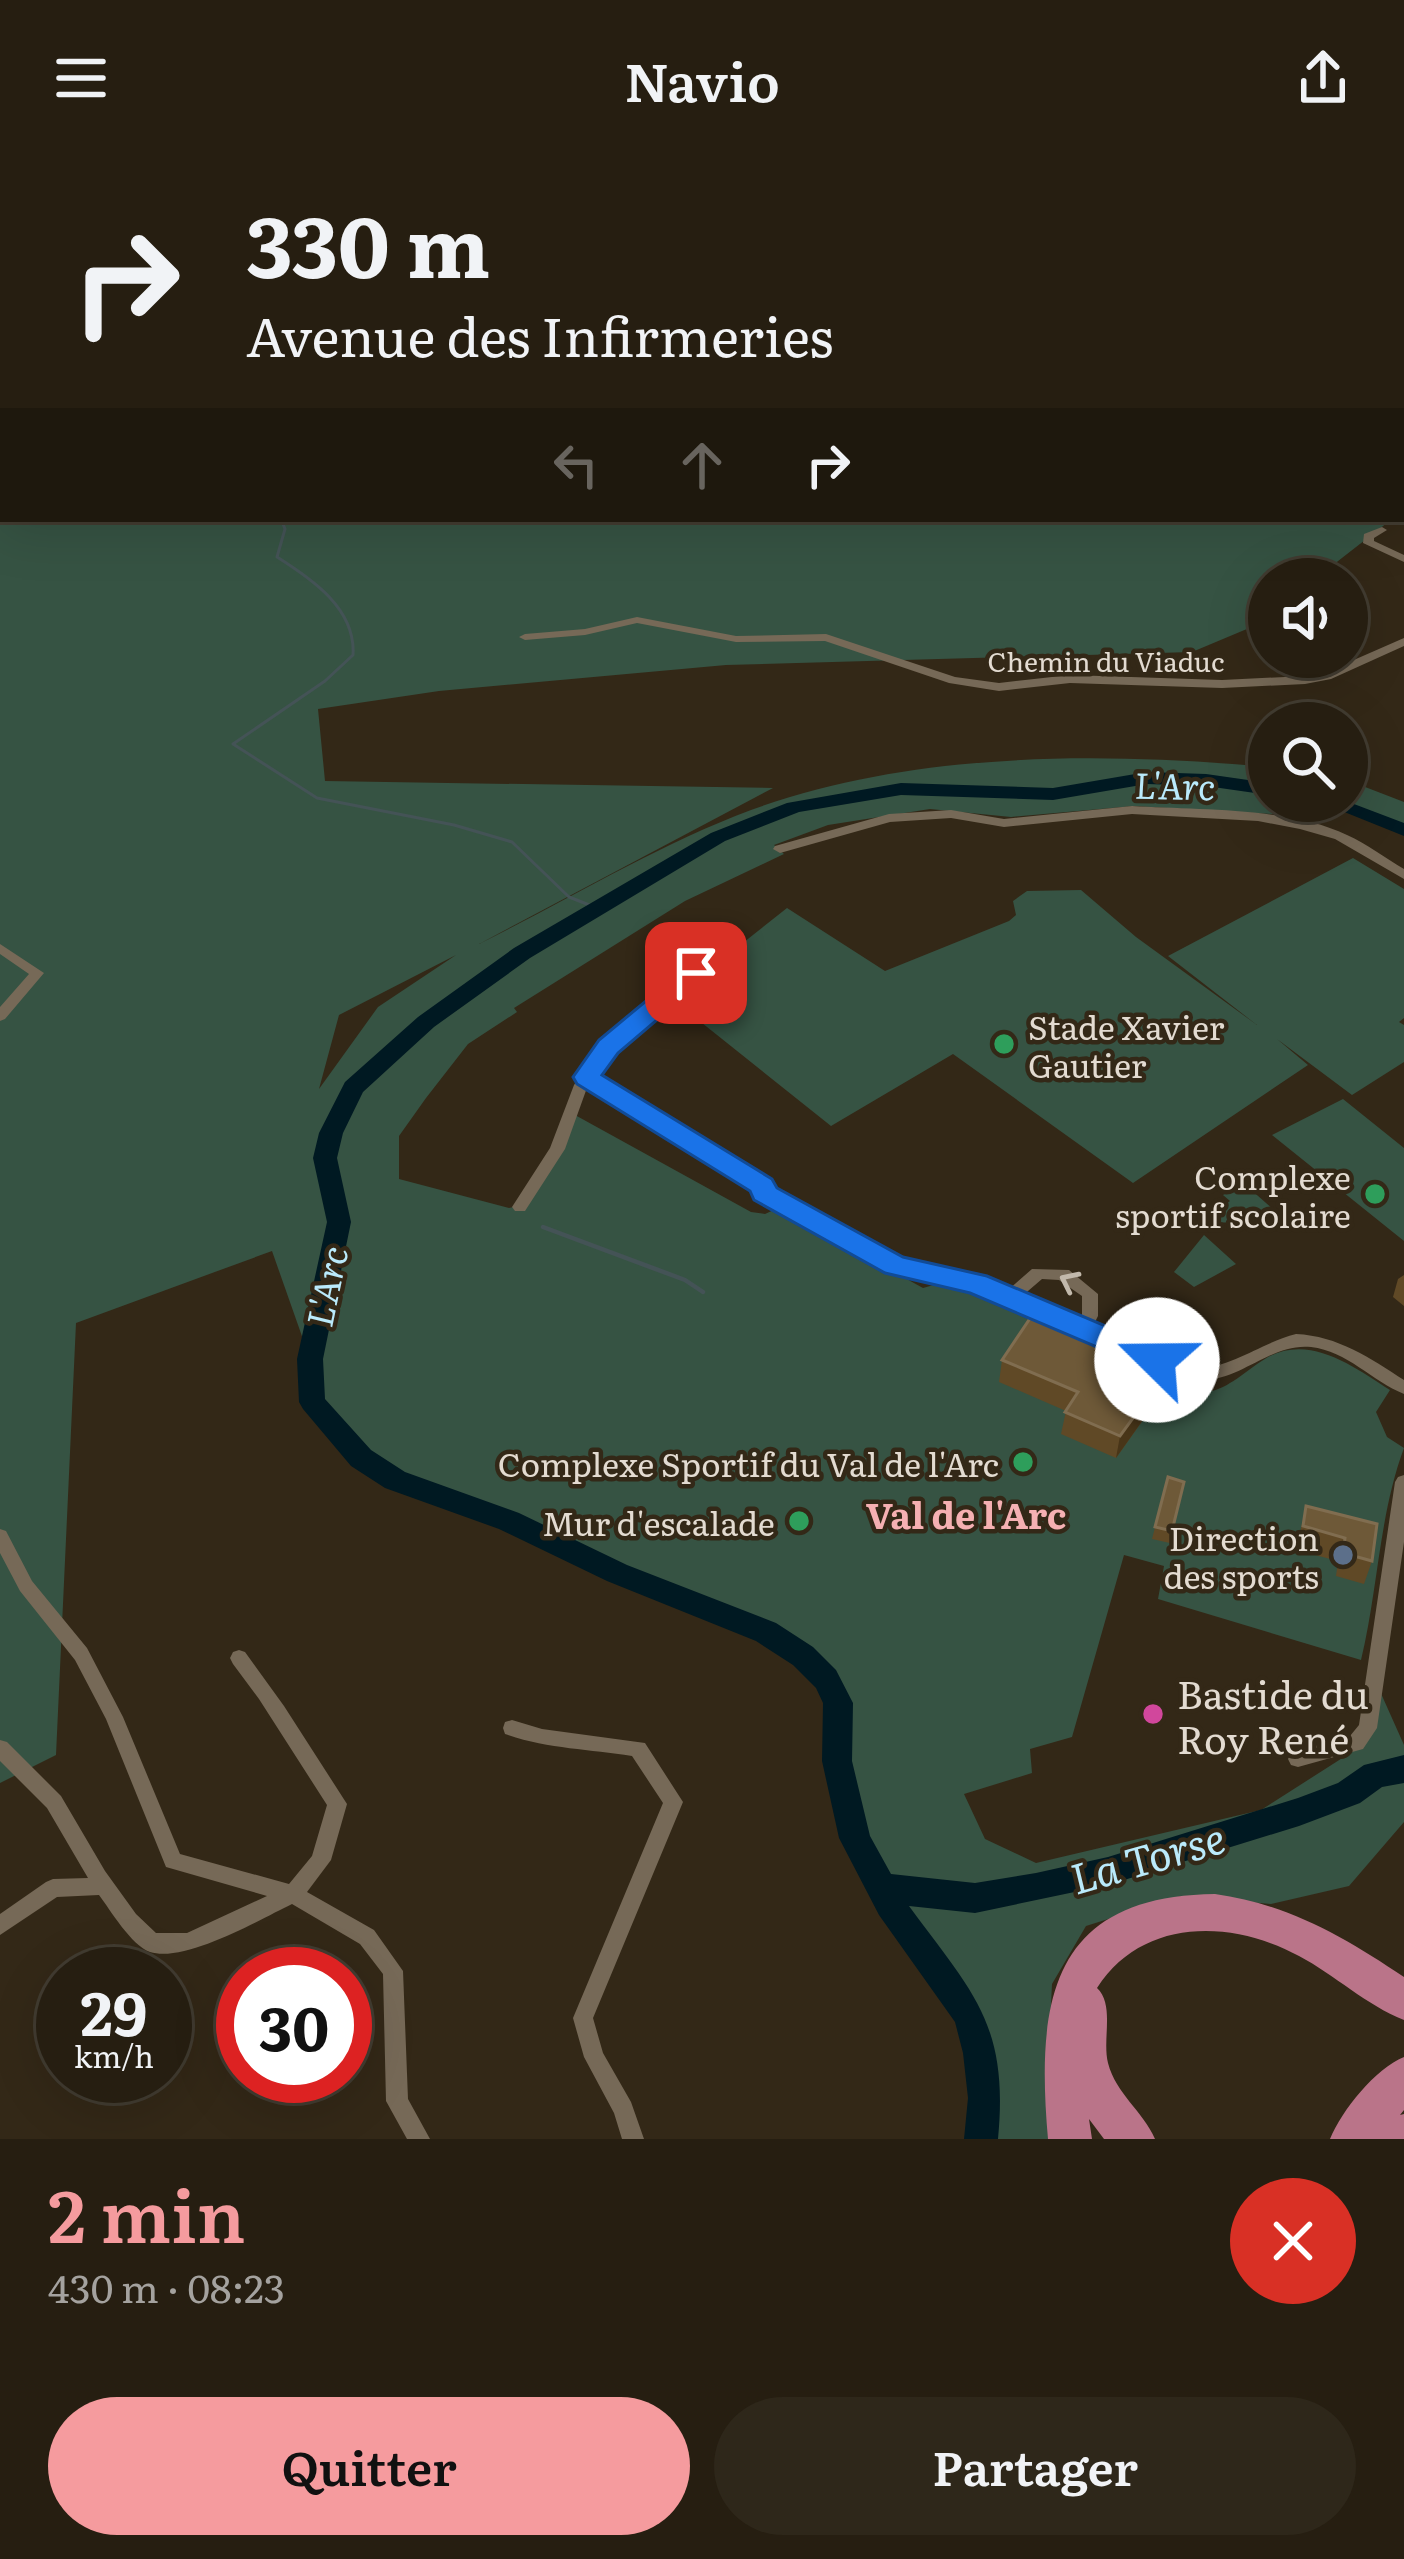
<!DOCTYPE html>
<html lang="fr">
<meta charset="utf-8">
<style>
body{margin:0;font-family:Literata,serif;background:#2e271a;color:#f1f3f6;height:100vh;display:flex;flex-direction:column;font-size:45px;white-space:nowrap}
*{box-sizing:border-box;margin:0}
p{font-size:39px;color:#a4a29f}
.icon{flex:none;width:66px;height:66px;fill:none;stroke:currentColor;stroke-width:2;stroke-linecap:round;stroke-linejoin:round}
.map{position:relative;height:1983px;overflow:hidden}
.side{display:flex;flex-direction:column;background:#261e11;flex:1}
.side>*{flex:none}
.banner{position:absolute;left:0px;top:0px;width:1404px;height:366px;box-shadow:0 12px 48px #0002,0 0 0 3px #423c31;background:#261e11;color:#f1f3f6;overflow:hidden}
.buttons{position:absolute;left:1248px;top:402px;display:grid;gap:24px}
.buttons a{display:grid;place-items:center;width:120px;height:120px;border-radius:50%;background:#261e11;box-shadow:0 12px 48px #0002,0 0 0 3px #423c31;font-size:60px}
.speed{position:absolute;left:36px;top:1791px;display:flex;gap:24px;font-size:60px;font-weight:700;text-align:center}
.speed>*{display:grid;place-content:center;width:156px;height:156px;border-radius:50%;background:#261e11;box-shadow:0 12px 48px #0002,0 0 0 3px #423c31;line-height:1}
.speed small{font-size:30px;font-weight:400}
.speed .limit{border:18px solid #d22;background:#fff;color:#111}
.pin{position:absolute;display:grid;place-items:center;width:102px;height:102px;color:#fff;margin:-51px;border-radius:24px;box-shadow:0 6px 18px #0006}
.me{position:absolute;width:132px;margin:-66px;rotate:292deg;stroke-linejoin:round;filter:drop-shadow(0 0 9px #0008)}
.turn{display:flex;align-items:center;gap:42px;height:252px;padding:0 48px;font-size:54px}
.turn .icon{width:156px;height:156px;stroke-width:2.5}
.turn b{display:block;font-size:84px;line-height:102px}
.lanes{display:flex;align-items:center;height:114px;padding:0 48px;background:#0003;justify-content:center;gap:60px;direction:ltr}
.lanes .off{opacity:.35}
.round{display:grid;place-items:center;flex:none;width:126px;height:126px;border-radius:63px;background:#2e271a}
.head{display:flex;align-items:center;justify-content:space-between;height:204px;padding:0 48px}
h1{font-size:72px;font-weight:600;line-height:90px;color:#f59b9e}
.action{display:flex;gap:24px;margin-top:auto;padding:24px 48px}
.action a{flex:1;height:138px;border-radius:72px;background:#f59b9e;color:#111;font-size:48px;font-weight:600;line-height:138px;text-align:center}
.action a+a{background:#2e271a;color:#f1f3f6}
header{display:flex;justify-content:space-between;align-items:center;height:156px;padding:0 48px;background:#261e11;font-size:54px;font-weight:600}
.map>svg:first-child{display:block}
.green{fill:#365343;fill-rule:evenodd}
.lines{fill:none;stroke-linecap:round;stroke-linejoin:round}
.stream-far1{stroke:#445356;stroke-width:3}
.stream{stroke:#445356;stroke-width:4.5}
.river{fill:#001922;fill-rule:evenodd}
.minor{fill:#766957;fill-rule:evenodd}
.motorway{fill:#ba7489;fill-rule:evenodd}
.wall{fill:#604926}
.shaded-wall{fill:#483518}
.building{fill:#6e5938;stroke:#806d50;stroke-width:3}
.oneway{stroke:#c2b9ac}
.route{fill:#1a73e8;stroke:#114b97;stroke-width:3}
.leisure-dot{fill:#2e9e5b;stroke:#332817;stroke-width:4.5}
.service-dot{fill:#5c6f8a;stroke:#332817;stroke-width:4.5}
.hotel-dot{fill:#d1479c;stroke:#332817;stroke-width:4.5}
.labels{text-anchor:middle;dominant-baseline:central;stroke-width:9;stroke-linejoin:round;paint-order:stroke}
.far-street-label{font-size:27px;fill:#e3dbd1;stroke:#332817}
.poi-label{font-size:33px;fill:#e3dbd1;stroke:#332817;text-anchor:end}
.water-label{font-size:36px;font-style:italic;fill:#baeafb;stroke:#332817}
.neighbourhood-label{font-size:36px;font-weight:bold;fill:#f5b0b2;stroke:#332817}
.near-poi-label{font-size:39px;fill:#e3dbd1;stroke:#332817;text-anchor:start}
.near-water-label{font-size:42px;font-style:italic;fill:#baeafb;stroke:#332817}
</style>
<header><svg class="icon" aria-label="menu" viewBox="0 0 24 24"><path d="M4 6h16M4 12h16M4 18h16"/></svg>Navio<svg class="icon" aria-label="share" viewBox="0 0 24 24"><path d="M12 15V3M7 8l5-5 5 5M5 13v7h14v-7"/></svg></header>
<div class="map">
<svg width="1404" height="1983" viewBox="0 0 1404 1983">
<rect width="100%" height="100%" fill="#332817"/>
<path class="green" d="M 0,0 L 1404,0 L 1401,356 L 1401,3 L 3,3 L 3,363 L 1392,363 L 1315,423 L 1269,423 L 1269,459 L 1254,470 L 1192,496 L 726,509 L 439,535 L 318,553 L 325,625 L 773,632 L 479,788 C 568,744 657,689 751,654 C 913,595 1099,596 1269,611 L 1269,645 L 1305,645 L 1304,660 L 1134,650 L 1011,661 L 930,653 L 828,669 L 774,689 L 784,698 L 685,745 L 514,852 L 517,856 L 468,888 L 426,942 L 399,980 L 399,1023 L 509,1052 L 518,1050 L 575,959 L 751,1056 L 765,1058 L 778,1052 L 923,1132 L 944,1126 L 1212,1235 C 1232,1230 1249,1212 1268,1201 C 1311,1178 1354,1211 1390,1234 L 1376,1256 L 1387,1281 L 1404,1292 C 1379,1359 1378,1434 1361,1504 L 1158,1443 L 1164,1410 L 1124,1399 L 1072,1581 L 1030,1593 L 1032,1617 L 964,1638 L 985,1683 L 1036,1707 L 1261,1654 L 1358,1592 L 1379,1533 L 1404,1589 L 1404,1666 L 1349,1730 L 1271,1748 L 1181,1740 L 1086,1770 L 1052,1828 L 1047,1931 L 1051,1983 L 981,1983 L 985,1942 L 980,1897 L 969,1859 L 890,1749 L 855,1682 L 837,1605 L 838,1547 L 826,1523 L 803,1500 L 766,1476 L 617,1417 L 510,1365 L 410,1331 L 361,1302 L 312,1246 L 310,1203 L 272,1095 L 76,1167 L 56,1599 L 0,1627 ZM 456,799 L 378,851 L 319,933 L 339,859 Z
M 1347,624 L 1404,646 L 1404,674 L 1327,645 L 1347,645 Z
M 1353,702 L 1404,733 L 1404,862 L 1399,866 L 1404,869 L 1404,906 L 1352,939 L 1277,883 L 1308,909 L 1133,1027 L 953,898 L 831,970 L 672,843 L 787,752 L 885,815 L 1009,765 L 1016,759 L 1013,745 L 1027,735 L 1081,734 L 1136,781 L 1257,869 L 1168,800 Z
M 1343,943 L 1404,992 L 1404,1085 L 1272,979 Z
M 1241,1025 L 1275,1055 L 1250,1066 L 1198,1067 L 1230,1045 L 1223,1039 Z
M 1204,1079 L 1236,1108 L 1194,1131 L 1174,1116 Z"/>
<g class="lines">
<path class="stream-far1" d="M 281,363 L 285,373 L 277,401 C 312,423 356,453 353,499 L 325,525 L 233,588 L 317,642 L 454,669 L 512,686 L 569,741 L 597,752"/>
<path class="stream" d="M 543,1071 L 685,1124 L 703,1136"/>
<path class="river" d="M 1147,616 L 1206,618 L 1269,627 L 1269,639 L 1206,630 L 1147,628 L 1053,644 L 901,639 L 799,656 L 725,685 L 530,802 L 434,871 L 363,936 L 343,977 L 337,1002 L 351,1066 L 323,1203 L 325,1243 L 371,1294 L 405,1316 L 519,1357 L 627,1409 L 776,1467 L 813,1491 L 836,1514 L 853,1547 L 852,1605 L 870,1680 L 891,1718 L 975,1727 L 1036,1717 L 1108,1701 L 1298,1642 L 1338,1627 L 1364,1609 L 1404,1599 L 1404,1627 L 1382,1631 L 1360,1647 L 1299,1670 L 1108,1729 L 975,1757 L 909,1750 C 973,1837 1009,1868 998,1983 L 964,1983 L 968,1942 L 963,1897 L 955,1866 L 879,1759 L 839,1682 L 822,1605 L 823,1547 L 816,1532 L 793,1509 L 756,1485 L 607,1425 L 499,1373 L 385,1332 L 351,1310 L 303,1253 L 299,1246 L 297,1203 L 327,1066 L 313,1002 L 319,977 L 345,926 L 418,861 L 514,792 L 711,677 L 787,647 L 901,627 L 1053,632 Z
M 1317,645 L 1346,645 L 1404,667 L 1404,680 Z"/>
<path class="minor" d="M 1382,371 L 1387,374 L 1374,382 L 1374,385 L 1404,399 L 1404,406 L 1363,387 L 1364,378 Z
M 637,461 L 736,480 L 826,478 L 955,521 L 999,527 L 1070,519 L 1222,524 L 1305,520 L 1324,517 L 1404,482 L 1404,490 L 1331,523 L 1305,528 L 1222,532 L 1070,527 L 999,535 L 949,527 L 825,485 L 736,486 L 637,467 L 585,479 L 525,484 L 519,481 L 525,478 L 585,473 Z
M 1132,650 C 1196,654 1290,651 1347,679 C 1367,688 1385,702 1404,713 L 1404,723 L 1335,683 L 1300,673 L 1258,665 L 1132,658 L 1004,671 L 951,662 L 890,666 L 780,697 L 773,693 L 775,690 L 889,658 L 951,654 L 1004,663 Z
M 0,788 L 44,817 L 5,863 L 0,865 L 0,851 L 29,818 L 0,798 Z
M 696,813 L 701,814 L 703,817 L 701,820 L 603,906 L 595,920 L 767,1026 L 780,1039 L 899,1105 L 960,1117 L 1007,1135 L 1032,1113 L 1069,1114 L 1098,1138 L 1098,1160 L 1094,1168 L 1101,1178 L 1099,1182 L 1087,1182 L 1077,1169 L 1082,1160 L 1082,1140 L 1059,1124 L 1042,1123 L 1021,1141 L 1059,1156 L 1061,1160 L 1059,1164 L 1053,1166 L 957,1128 L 889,1114 L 770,1047 L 757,1034 L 588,929 L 565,993 L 525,1055 L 515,1055 L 512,1051 L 550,992 L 574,929 L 593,900 L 691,814 Z
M 1296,1178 C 1338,1180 1370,1202 1404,1224 L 1404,1238 C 1372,1225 1347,1195 1311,1191 C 1271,1187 1242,1224 1203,1224 C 1177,1224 1153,1210 1130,1200 L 1128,1196 L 1130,1192 L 1136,1190 C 1155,1196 1173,1208 1192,1211 C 1226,1216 1262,1186 1296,1178 Z
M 1404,1319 L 1404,1386 L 1377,1572 L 1363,1593 L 1298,1611 L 1291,1609 L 1288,1603 L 1291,1597 L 1350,1580 L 1359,1569 L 1395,1326 L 1398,1321 Z
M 0,1373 L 6,1375 L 32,1425 L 87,1492 L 123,1561 L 180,1698 L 289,1728 L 312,1700 L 327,1649 L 259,1543 L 233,1508 L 230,1502 L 233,1496 L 239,1494 L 245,1496 L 284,1550 L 347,1648 L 331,1704 L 307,1736 L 374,1774 L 403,1815 L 408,1943 L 430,1983 L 407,1983 L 386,1945 L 383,1818 L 360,1788 L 292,1748 C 259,1764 185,1807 150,1796 C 131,1789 111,1755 99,1739 L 57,1741 L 0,1779 L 0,1758 L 46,1726 L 53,1723 L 88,1722 L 47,1652 L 0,1605 L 0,1584 L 7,1586 L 61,1640 L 105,1715 L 136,1758 L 156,1777 L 187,1777 L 267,1740 L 166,1711 L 106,1563 L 75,1504 L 20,1435 L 0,1397 Z
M 512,1564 L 542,1573 L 645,1587 L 683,1646 L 593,1862 L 603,1897 L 631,1946 L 644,1983 L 622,1983 L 614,1957 L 584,1901 L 573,1862 L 663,1647 L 632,1600 C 589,1593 547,1593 505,1578 L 503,1572 L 505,1566 Z"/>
<path class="motorway" d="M 1215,1738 C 1288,1748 1344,1781 1404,1821 L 1404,1864 C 1366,1849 1335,1819 1299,1800 C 1231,1763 1142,1762 1097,1832 C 1115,1849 1102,1883 1108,1907 C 1116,1938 1143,1955 1155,1983 L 1104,1983 L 1089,1963 L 1092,1983 L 1048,1983 C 1036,1846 1050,1740 1215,1738 Z
M 1404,1901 L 1404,1954 L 1400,1959 L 1404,1958 L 1404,1983 L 1330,1983 C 1342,1954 1375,1913 1404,1901 Z"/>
</g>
<path class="wall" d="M 1404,1119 L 1404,1150 L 1393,1141 L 1398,1123 Z
M 1002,1204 L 1146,1219 L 1160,1225 L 1155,1247 L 1116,1302 L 1061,1278 L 1066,1255 L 999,1226 Z
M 1168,1321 L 1184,1326 L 1170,1387 L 1152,1383 Z
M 1306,1350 L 1372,1405 L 1364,1428 L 1336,1420 L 1338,1405 L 1296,1394 Z"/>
<path class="shaded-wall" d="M 1151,1196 L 1147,1218 L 1140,1216 Z
M 1160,1225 L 1155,1247 L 1116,1302 L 1120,1280 Z"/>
<path class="building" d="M 1039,1149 L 1151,1196 L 1140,1216 L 1160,1225 L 1120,1280 L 1065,1256 L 1078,1236 L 1002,1204 Z
M 1168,1321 L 1184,1326 L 1172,1375 L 1155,1371 Z
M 1306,1350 L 1377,1368 L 1372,1405 L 1343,1397 L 1345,1382 L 1303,1370 Z"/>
<defs><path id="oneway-chevron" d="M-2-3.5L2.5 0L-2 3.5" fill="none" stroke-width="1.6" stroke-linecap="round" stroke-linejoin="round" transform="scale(3)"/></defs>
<use class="oneway" href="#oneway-chevron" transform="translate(1069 1125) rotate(-154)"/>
<path class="route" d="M 696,809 L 705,811 L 709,817 L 705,823 L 618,897 L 602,919 L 772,1023 L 777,1032 L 903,1101 L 987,1120 L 1167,1196 L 1172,1204 L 1167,1212 L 1146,1212 L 970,1137 L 885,1117 L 754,1044 L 750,1035 L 577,928 L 573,921 L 599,884 L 687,811 Z"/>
<g class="leisure-dot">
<circle cx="1004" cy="888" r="12"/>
<circle cx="1375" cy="1038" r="12"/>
<circle cx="1023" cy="1306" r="12"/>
<circle cx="799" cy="1365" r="12"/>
</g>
<circle class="service-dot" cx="1343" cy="1399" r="12"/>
<circle class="hotel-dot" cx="1153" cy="1558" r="12"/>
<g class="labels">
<g class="far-street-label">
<text x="1106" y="504">Chemin du Viaduc</text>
</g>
<g class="poi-label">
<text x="1028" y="869" text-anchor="start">Stade Xavier<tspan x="1028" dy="38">Gautier</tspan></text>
<text x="1351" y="1019">Complexe<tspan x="1351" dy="38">sportif scolaire</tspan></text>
<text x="999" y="1306">Complexe Sportif du Val de l'Arc</text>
<text x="775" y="1365">Mur d'escalade</text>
<text x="1319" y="1380">Direction<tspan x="1319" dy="38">des sports</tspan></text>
</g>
<g class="water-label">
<text transform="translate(1175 628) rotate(1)">L'Arc</text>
<text transform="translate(325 1130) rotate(-78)">L'Arc</text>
</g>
<g class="neighbourhood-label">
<text x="966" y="1357">Val de l'Arc</text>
</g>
<g class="near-poi-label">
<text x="1177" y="1536">Bastide du<tspan x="1177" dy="45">Roy René</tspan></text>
</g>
<g class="near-water-label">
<text transform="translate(1147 1700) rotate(-16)">La Torse</text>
</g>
</g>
</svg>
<div class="buttons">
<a><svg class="icon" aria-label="sound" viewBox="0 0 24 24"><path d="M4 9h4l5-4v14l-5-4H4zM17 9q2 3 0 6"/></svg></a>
<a><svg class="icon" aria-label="search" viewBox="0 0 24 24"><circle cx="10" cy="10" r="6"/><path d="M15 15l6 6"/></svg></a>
</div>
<div class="speed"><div>29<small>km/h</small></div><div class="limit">30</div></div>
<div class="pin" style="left:696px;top:817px;background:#d93025"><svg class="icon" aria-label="arrive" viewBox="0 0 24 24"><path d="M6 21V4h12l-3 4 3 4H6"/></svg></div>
<svg class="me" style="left:1157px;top:1204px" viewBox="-20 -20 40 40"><circle r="19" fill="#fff"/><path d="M0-13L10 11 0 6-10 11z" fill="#1a73e8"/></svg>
<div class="banner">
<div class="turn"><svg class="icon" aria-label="right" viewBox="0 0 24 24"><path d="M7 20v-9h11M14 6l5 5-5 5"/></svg><div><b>330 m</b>Avenue des Infirmeries</div></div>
<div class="lanes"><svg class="icon off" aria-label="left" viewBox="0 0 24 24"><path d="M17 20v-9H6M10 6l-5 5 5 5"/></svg><svg class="icon off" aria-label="ahead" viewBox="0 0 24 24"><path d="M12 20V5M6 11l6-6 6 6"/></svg><svg class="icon" aria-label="right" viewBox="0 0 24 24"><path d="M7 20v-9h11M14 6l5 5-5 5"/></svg></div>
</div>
</div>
<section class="side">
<div class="head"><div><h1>2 min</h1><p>430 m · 08:23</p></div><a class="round" style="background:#d93025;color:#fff"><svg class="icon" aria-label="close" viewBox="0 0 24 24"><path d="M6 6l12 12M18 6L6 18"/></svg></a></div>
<div class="action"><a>Quitter</a><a>Partager</a></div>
</section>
